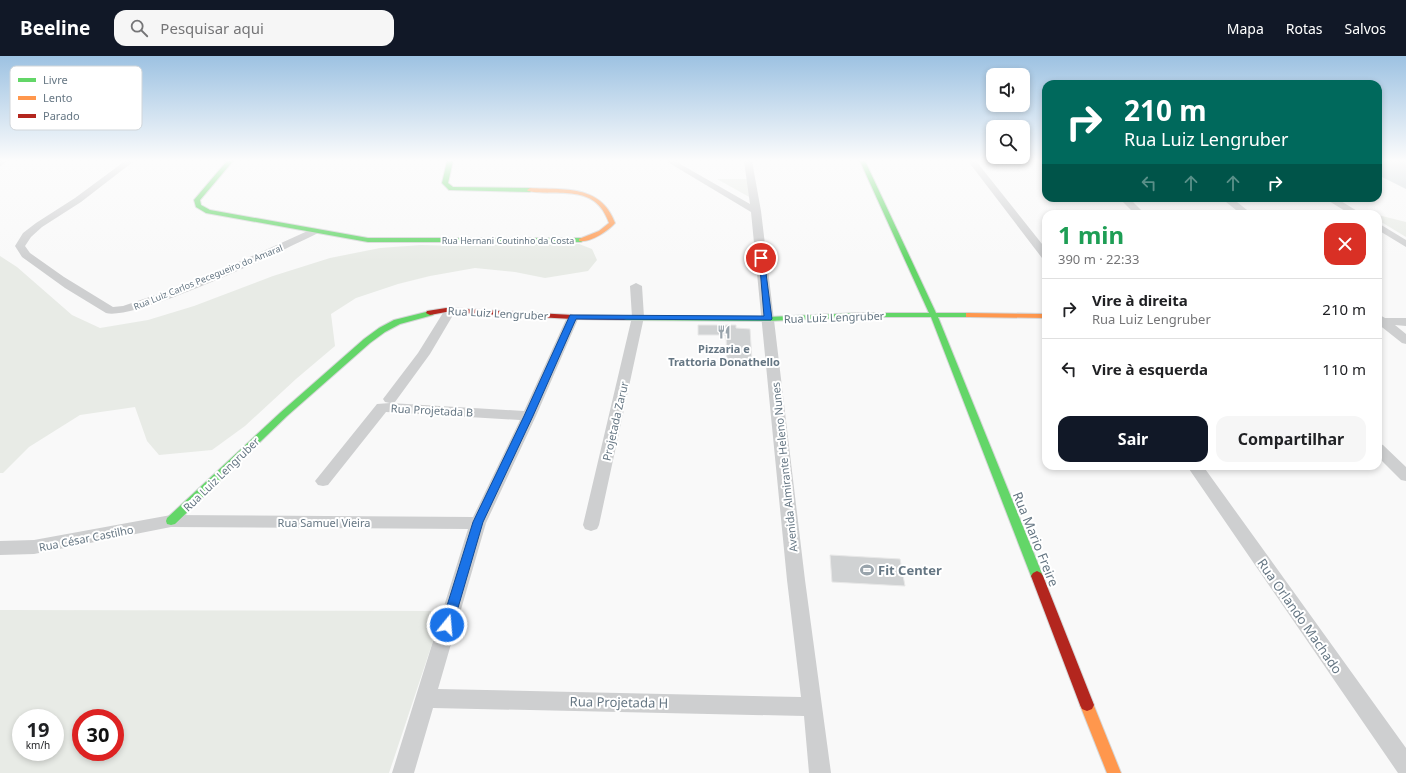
<!DOCTYPE html>
<html lang="pt">
<meta charset="utf-8">
<style>
body{margin:0;font-family:"Noto Sans",sans-serif;background:#f6f6f6;color:#202124;height:100vh;display:flex;flex-direction:column;font-size:15px;white-space:nowrap}
*{box-sizing:border-box;margin:0}
p{font-size:13px;color:#757577}
.icon{flex:none;width:22px;height:22px;fill:none;stroke:currentColor;stroke-width:2;stroke-linecap:round;stroke-linejoin:round}
.map{position:relative;flex:1;overflow:hidden}
.panel{position:absolute;left:1042px;top:154px;width:340px;height:260px;display:flex;flex-direction:column;background:#fff;border-radius:12px;box-shadow:0 2px 6px #0003}
.panel>*{flex:none}
.banner{position:absolute;left:1042px;top:24px;width:340px;height:122px;border-radius:12px;box-shadow:0 2px 6px #0003;background:#00695c;color:#fff;overflow:hidden}
.buttons{position:absolute;left:986px;top:12px;display:grid;gap:8px}
.buttons a{display:grid;place-items:center;width:44px;height:44px;border-radius:8px;background:#fff;box-shadow:0 2px 6px #0003;font-size:20px}
.speed{position:absolute;left:12px;top:653px;display:flex;gap:8px;font-size:20px;font-weight:700;text-align:center}
.speed>*{display:grid;place-content:center;width:52px;height:52px;border-radius:50%;background:#fff;box-shadow:0 2px 6px #0003;line-height:1}
.speed small{font-size:10px;font-weight:400}
.speed .limit{border:6px solid #d22;background:#fff;color:#111}
.pin{position:absolute;display:grid;place-items:center;width:34px;height:34px;color:#fff;margin:-17px;border:2px solid #fff;border-radius:50%;box-shadow:0 1px 4px #0007}
.me{position:absolute;width:44px;margin:-22px;rotate:17deg;stroke-linejoin:round;filter:drop-shadow(0 0 3px #0008)}
.turn{display:flex;align-items:center;gap:14px;height:84px;padding:0 16px;font-size:18px}
.turn .icon{width:52px;height:52px;stroke-width:2.5}
.turn b{display:block;font-size:28px;line-height:34px}
.lanes{display:flex;align-items:center;height:38px;padding:0 16px;background:#0003;justify-content:center;gap:20px;direction:ltr}
.lanes .off{opacity:.35}
.round{display:grid;place-items:center;flex:none;width:42px;height:42px;border-radius:12px;background:#f6f6f6}
.overview{display:flex;align-items:center;justify-content:space-between;height:68px;padding:0 16px}
h1{font-size:24px;font-weight:700;line-height:30px;color:#1e9e55}
.action{display:flex;gap:8px;margin-top:auto;padding:8px 16px}
.action a{flex:1;height:46px;border-radius:12px;background:#111827;color:#fff;font-size:16px;font-weight:700;line-height:46px;text-align:center}
.action a+a{background:#f6f6f6;color:#202124}
ul{padding:0;list-style:none}
li{display:flex;align-items:center;gap:12px;height:60px;padding:0 16px;border-top:1px solid #e0e0e0}
li div{flex:1}
li b{display:block;font-size:15px}
li em{font-style:normal}
header{display:flex;align-items:center;gap:24px;box-sizing:border-box;height:56px;padding:0 20px;background:#111827;color:#fff}
header strong{font-size:19px}
nav{display:flex;gap:22px;margin-inline-start:auto;font-size:14px}
.search{width:280px;height:36px;background:#f6f6f6;display:flex;align-items:center;gap:10px;box-sizing:border-box;padding:0 14px;border-radius:12px;color:#757577;font-size:15px}
.map>svg:first-child{display:block}
.green{fill:#e8ebe6;fill-rule:evenodd}
.water{fill:#ced6d9}
.building{fill:#d0d2d3;stroke:#e8e8e8}
.lines{fill:none;stroke-linecap:round;stroke-linejoin:round}
.fast-casing{stroke:#d5d6d7;stroke-width:2}
.slow-casing{stroke:#d5d6d7;stroke-width:2}
.jam-casing{stroke:#d5d6d7;stroke-width:2}
.street{fill:#cecfd0;fill-rule:evenodd}
.fast{fill:#63d668;fill-rule:evenodd}
.slow{fill:#ff974d;fill-rule:evenodd}
.jam{fill:#b3261e;fill-rule:evenodd}
.route{fill:#1a73e8;stroke:#114b97}
.labels{text-anchor:middle;dominant-baseline:central;stroke-width:4;stroke-linejoin:round;paint-order:stroke}
.far-street-label{font-size:9px;fill:#657683;stroke:#fff}
.street-label{font-size:11px;fill:#657683;stroke:#fff}
.poi-label{font-size:11px;font-weight:bold;fill:#657683;stroke:#fff}
.near-street-label{font-size:13px;fill:#657683;stroke:#fff}
.near-poi-label{font-size:13px;font-weight:bold;fill:#657683;stroke:#fff;text-anchor:start}
.key{fill:#fff;stroke:#d1d6da;stroke-width:1}
.key-label{font-size:11px;fill:#657683}
</style>
<header>
<strong>Beeline</strong>
<div class="search"><svg class="icon" aria-label="search" viewBox="0 0 24 24"><circle cx="10" cy="10" r="6"/><path d="M15 15l6 6"/></svg>Pesquisar aqui</div>
<nav><a>Mapa</a><a>Rotas</a><a>Salvos</a></nav>
</header>
<div class="map">
<svg width="1406" height="717" viewBox="0 0 1406 717">
<rect width="100%" height="100%" fill="#f9f9f9"/>
<path class="green" d="M 717,123 L 747,123 L 751,142 Z
M 1378,159 L 1406,166 L 1406,181 L 1378,164 Z
M 529,188 L 579,188 L 592,193 L 597,204 L 588,215 L 545,222 L 515,216 L 475,212 L 430,220 L 398,228 L 356,242 L 331,258 L 335,290 L 296,323 L 245,370 L 212,394 L 159,399 L 147,385 L 135,351 L 80,359 L 29,391 L 3,417 L 0,417 L 0,200 L 17,211 L 72,259 L 100,272 L 148,264 L 194,250 L 273,220 L 330,202 L 380,192 L 421,189 L 456,190 Z
M 0,554 L 443,555 L 389,717 L 0,717 ZM 21,662 L 55,662 L 55,696 L 21,696 ZM 81,662 L 115,662 L 115,696 L 81,696 Z"/>
<path class="water" d="M 1378,105 L 1406,105 L 1406,133 L 1378,119 Z"/>
<path class="building" d="M 698,269 L 736,269 L 736,272 L 750,273 L 752,305 L 727,305 L 726,279 L 698,279 Z
M 830,499 L 900,503 L 905,530 L 832,526 Z"/>
<g class="lines">
<g class="fast-casing">
<path id="fast" d="M 227,105 L 233,105 L 200,144 L 201,149 L 210,154 L 368,182 L 581,182 L 584,184 L 581,186 L 368,186 L 206,157 L 196,151 L 194,144 Z
M 447,105 L 453,105 L 448,127 L 453,131 L 530,132 L 533,134 L 530,136 L 449,134 L 442,127 Z
M 860,105 L 865,105 L 936,257 L 969,257 L 973,259 L 969,261 L 938,261 L 1043,520 L 1041,523 L 1037,525 L 1033,523 L 1031,520 L 931,261 L 860,261 L 768,265 L 624,264 L 620,262 L 624,260 L 768,261 L 860,257 L 929,257 Z
M 430,255 L 434,257 L 433,259 L 400,268 L 385,276 L 370,287 L 287,360 L 175,468 L 171,469 L 167,468 L 166,465 L 167,462 L 281,356 L 364,283 L 379,272 L 394,264 Z"/>
</g>
<g class="slow-casing">
<path id="slow" d="M 530,132 C 563,134 601,128 615,167 C 608,175 590,187 579,185 L 579,183 L 599,175 L 609,167 C 595,126 558,141 528,135 L 527,134 Z
M 966,257 L 1046,258 L 1046,262 L 969,261 L 966,261 Z
M 1087,643 L 1092,645 L 1121,717 L 1107,717 L 1080,649 L 1082,645 Z"/>
</g>
<g class="jam-casing">
<path id="jam" d="M 446,252 L 573,259 L 624,260 L 628,262 L 624,264 L 573,263 L 446,256 L 430,259 L 426,257 L 427,255 Z
M 1037,515 L 1041,517 L 1043,520 L 1094,649 L 1092,653 L 1087,655 L 1082,653 L 1080,649 L 1031,520 L 1033,517 Z"/>
</g>
<path class="street" d="M 0,105 L 8,105 L 0,110 Z
M 125,105 L 134,105 L 81,146 L 42,171 L 31,181 L 25,190 L 30,197 L 64,221 L 113,251 L 123,250 L 173,233 L 241,205 L 312,173 L 315,172 L 320,175 L 318,177 C 284,194 136,265 106,257 L 65,232 L 22,201 L 15,190 L 23,177 L 36,167 L 75,142 Z
M 666,105 L 675,105 L 750,148 L 744,105 L 752,105 L 761,155 L 805,524 L 831,717 L 809,717 L 804,660 L 433,652 L 414,717 L 392,717 L 468,473 L 171,471 L 34,498 L 0,499 L 0,485 L 34,484 L 171,459 L 473,461 L 520,364 L 386,356 L 328,429 L 323,430 L 318,429 L 315,425 L 377,348 L 390,347 L 385,346 L 383,343 L 418,297 L 446,252 L 454,252 L 456,254 L 430,298 L 395,346 L 390,347 L 524,355 L 567,261 L 569,259 L 577,259 L 579,261 L 536,360 L 486,467 L 438,633 L 801,641 L 787,524 L 751,156 Z
M 968,105 L 976,105 L 1046,193 L 1046,203 L 1042,202 Z
M 1119,142 L 1129,142 L 1145,158 L 1135,158 Z
M 1221,142 L 1232,142 L 1252,158 L 1241,158 Z
M 1324,142 L 1336,142 L 1362,158 L 1350,158 Z
M 1378,167 L 1406,184 L 1406,191 L 1378,174 Z
M 636,227 L 642,230 L 644,261 L 599,469 L 597,473 L 591,475 L 585,473 L 583,469 L 632,261 L 630,230 Z
M 1378,258 L 1385,262 L 1406,262 L 1406,270 L 1395,269 L 1406,278 L 1406,288 L 1402,287 L 1378,268 Z
M 1378,387 L 1383,389 L 1406,411 L 1406,425 L 1401,424 L 1378,401 Z
M 1187,410 L 1203,410 L 1406,692 L 1406,717 L 1398,717 Z"/>
<use href="#fast" class="fast"/>
<use href="#slow" class="slow"/>
<use href="#jam" class="jam"/>
</g>
<linearGradient id="sky" x2="0" y2="1"><stop stop-color="#9dc2e2"/><stop offset="0.51" stop-color="#fcfcfc"/><stop offset="1" stop-color="#fcfcfc" stop-opacity="0"/></linearGradient>
<rect width="1406" height="205" fill="url(#sky)"/>
<path class="route" d="M 759,200 L 764,202 L 772,263 L 771,264 L 576,263 L 533,360 L 483,466 L 453,569 L 452,572 L 447,574 L 443,572 L 441,569 L 473,466 L 524,360 L 570,259 L 764,260 Z"/>
<defs>
<g id="restaurant-bare" transform="scale(1.08)"><path d="M-5-6h1v4h1v-4h1v4h1v-4h1v5L-1.5 .5V6h-2V.5L-5-1ZM5-6V6H3V1.5H1.5Q1.5-4 5-6Z" fill="#99a4ac" stroke="#fff" stroke-width="2.5" paint-order="stroke"/></g>
<g id="stadium-bare" transform="scale(1.08)"><path d="M0-5a6.5 5 0 1 0 0 10a6.5 5 0 1 0 0-10ZM-3.5-1.8h7v3.6h-7Z" fill="#99a4ac" stroke="#fff" stroke-width="2.5" paint-order="stroke"/></g>
</defs>
<g fill-rule="evenodd">
<use href="#restaurant-bare" x="724" y="276"/>
<use href="#stadium-bare" x="867" y="514"/>
</g>
<g class="labels">
<g class="far-street-label">
<text x="508" y="184">Rua Hernani Coutinho da Costa</text>
<text transform="translate(208 221) rotate(-22)">Rua Luiz Carlos Pecegueiro do Amaral</text>
</g>
<g class="street-label">
<text transform="translate(498 257) rotate(3)">Rua Luiz Lengruber</text>
<text transform="translate(834 261) rotate(-2)">Rua Luiz Lengruber</text>
<text transform="translate(432 354) rotate(3)">Rua Projetada B</text>
<text transform="translate(615 365) rotate(-77)">Projetada Zarur</text>
<text transform="translate(784 411) rotate(-96)">Avenida Almirante Heleno Nunes</text>
<text transform="translate(221 418) rotate(-44)">Rua Luiz Lengruber</text>
<text x="324" y="466">Rua Samuel Vieira</text>
<text transform="translate(86 482) rotate(-11)">Rua César Castilho</text>
</g>
<g class="poi-label">
<text x="724" y="292">Pizzaria e<tspan x="724" dy="13">Trattoria Donathello</tspan></text>
</g>
<g class="near-street-label">
<text transform="translate(1036 483) rotate(68)">Rua Mario Freire</text>
<text transform="translate(1300 560) rotate(55)">Rua Orlando Machado</text>
<text transform="translate(619 646) rotate(1)">Rua Projetada H</text>
</g>
<g class="near-poi-label">
<text x="878" y="514">Fit Center</text>
</g>
</g>
<rect x="10" y="10" width="132" height="64" rx="6" class="key"/>
<rect x="18" y="22" width="18" height="4" fill="#63d668"/>
<rect x="18" y="40" width="18" height="4" fill="#ff974d"/>
<rect x="18" y="58" width="18" height="4" fill="#b3261e"/>
<g class="key-label">
<text x="43" y="28">Livre</text>
<text x="43" y="46">Lento</text>
<text x="43" y="64">Parado</text>
</g>
</svg>
<div class="buttons">
<a><svg class="icon" aria-label="sound" viewBox="0 0 24 24"><path d="M4 9h4l5-4v14l-5-4H4zM17 9q2 3 0 6"/></svg></a>
<a><svg class="icon" aria-label="search" viewBox="0 0 24 24"><circle cx="10" cy="10" r="6"/><path d="M15 15l6 6"/></svg></a>
</div>
<div class="speed"><div>19<small>km/h</small></div><div class="limit">30</div></div>
<div class="pin" style="left:761px;top:202px;background:#d93025"><svg class="icon" aria-label="arrive" viewBox="0 0 24 24"><path d="M6 21V4h12l-3 4 3 4H6"/></svg></div>
<svg class="me" style="left:447px;top:569px" viewBox="-20 -20 40 40"><circle r="17" fill="#1a73e8" stroke="#fff" stroke-width="3"/><path d="M0-11L8 9 0 5-8 9z" fill="#fff"/></svg>
<div class="banner">
<div class="turn"><svg class="icon" aria-label="right" viewBox="0 0 24 24"><path d="M7 20v-9h11M14 6l5 5-5 5"/></svg><div><b>210 m</b>Rua Luiz Lengruber</div></div>
<div class="lanes"><svg class="icon off" aria-label="left" viewBox="0 0 24 24"><path d="M17 20v-9H6M10 6l-5 5 5 5"/></svg><svg class="icon off" aria-label="ahead" viewBox="0 0 24 24"><path d="M12 20V5M6 11l6-6 6 6"/></svg><svg class="icon off" aria-label="ahead" viewBox="0 0 24 24"><path d="M12 20V5M6 11l6-6 6 6"/></svg><svg class="icon" aria-label="right" viewBox="0 0 24 24"><path d="M7 20v-9h11M14 6l5 5-5 5"/></svg></div>
</div>
<section class="panel">
<div class="overview"><div><h1>1 min</h1><p>390 m · 22:33</p></div><a class="round" style="background:#d93025;color:#fff"><svg class="icon" aria-label="close" viewBox="0 0 24 24"><path d="M6 6l12 12M18 6L6 18"/></svg></a></div>
<ul>
<li><svg class="icon" aria-label="right" viewBox="0 0 24 24"><path d="M7 20v-9h11M14 6l5 5-5 5"/></svg><div><b>Vire à direita</b><p>Rua Luiz Lengruber</p></div><em>210 m</em></li>
<li><svg class="icon" aria-label="left" viewBox="0 0 24 24"><path d="M17 20v-9H6M10 6l-5 5 5 5"/></svg><div><b>Vire à esquerda</b></div><em>110 m</em></li>
</ul>
<div class="action"><a>Sair</a><a>Compartilhar</a></div>
</section>
</div>
